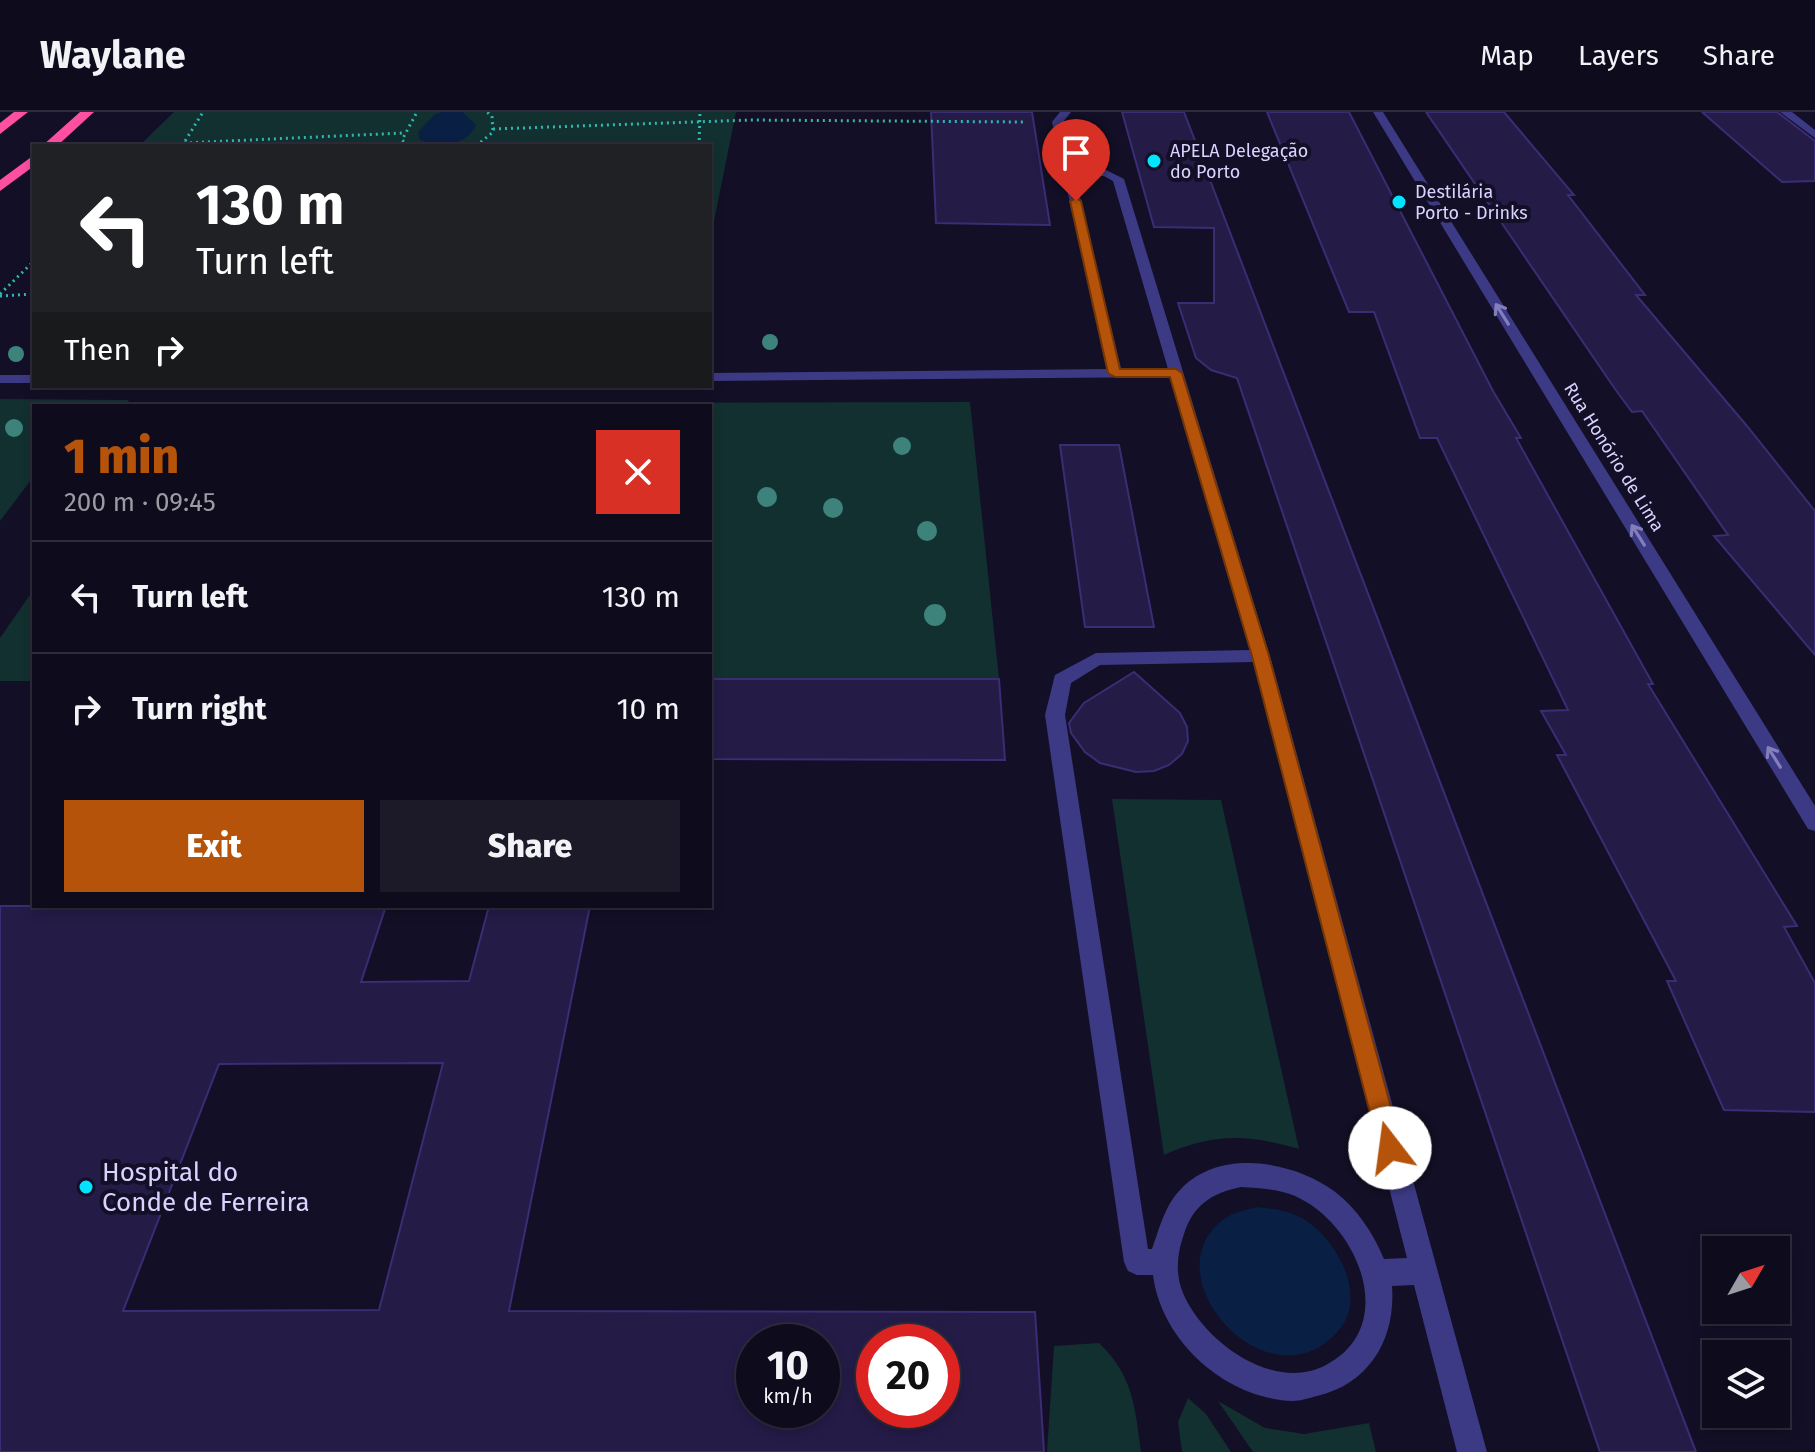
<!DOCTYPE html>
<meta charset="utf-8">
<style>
body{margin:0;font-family:"Fira Sans",sans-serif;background:#1c1929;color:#f1f3f6;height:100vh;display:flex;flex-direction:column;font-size:30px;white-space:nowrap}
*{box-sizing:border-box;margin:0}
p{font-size:26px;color:#9b9ba3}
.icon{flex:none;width:44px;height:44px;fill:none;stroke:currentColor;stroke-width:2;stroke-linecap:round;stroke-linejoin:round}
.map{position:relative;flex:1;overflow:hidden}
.drawer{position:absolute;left:32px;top:292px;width:680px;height:504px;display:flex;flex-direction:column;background:#0e0b1c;border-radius:0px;box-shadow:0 4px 12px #0003,0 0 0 2px #2e2b3b}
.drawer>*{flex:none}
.guide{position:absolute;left:32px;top:32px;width:680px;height:244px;border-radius:0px;box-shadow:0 4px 12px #0003,0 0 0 2px #2e2b3b;background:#202124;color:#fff;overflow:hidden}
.needle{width:52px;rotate:51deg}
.tools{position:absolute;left:1702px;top:1124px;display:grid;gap:16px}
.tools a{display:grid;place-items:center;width:88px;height:88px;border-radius:0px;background:#0e0b1c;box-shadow:0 4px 12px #0003,0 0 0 2px #2e2b3b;font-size:40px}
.speed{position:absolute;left:736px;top:1212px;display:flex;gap:16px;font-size:40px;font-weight:700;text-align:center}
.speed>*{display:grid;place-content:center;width:104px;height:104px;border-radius:50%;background:#0e0b1c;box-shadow:0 4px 12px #0003,0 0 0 2px #2e2b3b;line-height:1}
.speed small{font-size:20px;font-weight:400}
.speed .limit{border:12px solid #d22;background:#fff;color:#111}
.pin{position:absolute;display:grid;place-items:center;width:68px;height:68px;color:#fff;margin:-82px -34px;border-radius:50% 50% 50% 0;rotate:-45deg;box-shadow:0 0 8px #0007}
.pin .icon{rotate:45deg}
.me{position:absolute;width:88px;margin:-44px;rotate:345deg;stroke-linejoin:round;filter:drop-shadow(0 0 6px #0008)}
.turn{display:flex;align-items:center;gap:28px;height:168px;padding:0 32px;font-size:36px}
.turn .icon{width:104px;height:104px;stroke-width:2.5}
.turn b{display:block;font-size:56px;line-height:68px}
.then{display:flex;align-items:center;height:76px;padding:0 32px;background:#0003;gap:16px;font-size:30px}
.round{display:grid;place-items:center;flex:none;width:84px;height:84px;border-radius:0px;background:#1c1929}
.summary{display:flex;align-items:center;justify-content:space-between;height:136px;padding:0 32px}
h1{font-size:48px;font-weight:800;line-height:60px;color:#b45309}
.cta{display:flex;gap:16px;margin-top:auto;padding:16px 32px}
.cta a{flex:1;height:92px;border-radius:0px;background:#b45309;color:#fff;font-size:32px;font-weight:800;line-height:92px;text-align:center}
.cta a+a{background:#1c1929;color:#f1f3f6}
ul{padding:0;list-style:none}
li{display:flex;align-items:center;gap:24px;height:112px;padding:0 32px;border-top:2px solid #2e2b3b}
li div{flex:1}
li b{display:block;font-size:30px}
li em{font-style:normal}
header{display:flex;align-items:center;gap:48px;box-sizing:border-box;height:112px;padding:0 40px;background:#0e0b1c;border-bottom:2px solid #2e2b3b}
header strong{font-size:38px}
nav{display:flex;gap:44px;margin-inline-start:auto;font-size:28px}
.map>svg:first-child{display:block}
.green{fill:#12302f}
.water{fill:#0a1f44}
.building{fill:#241b47;stroke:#3b2d73;stroke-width:2;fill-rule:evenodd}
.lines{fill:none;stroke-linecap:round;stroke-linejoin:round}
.path{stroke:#2fb8b0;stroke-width:3;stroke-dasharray:2 4;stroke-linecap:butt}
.service{fill:#3d3a85;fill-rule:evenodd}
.minor{fill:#3d3a85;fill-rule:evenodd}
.motorway{fill:#ff4fa3;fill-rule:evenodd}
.tree{fill:#3d827b}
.oneway{stroke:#837fbc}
.route{fill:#b45309;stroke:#753606;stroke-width:2}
.poi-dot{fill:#00e5ff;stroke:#130f26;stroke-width:3}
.labels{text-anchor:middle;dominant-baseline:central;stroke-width:8;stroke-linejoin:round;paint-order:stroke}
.far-poi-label{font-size:18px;fill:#d9d4ff;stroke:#130f26;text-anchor:start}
.far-street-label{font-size:18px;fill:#d9d4ff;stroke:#130f26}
.near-poi-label{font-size:26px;fill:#d9d4ff;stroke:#130f26;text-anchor:start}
</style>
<header>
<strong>Waylane</strong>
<nav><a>Map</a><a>Layers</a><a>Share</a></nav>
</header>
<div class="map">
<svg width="1815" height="1340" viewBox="0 0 1815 1340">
<rect width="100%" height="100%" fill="#130f26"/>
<path class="green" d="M 174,0 L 736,0 L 713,114 L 710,114 L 710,34 L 139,34 Z
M 0,287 L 129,288 L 125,294 L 34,294 L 34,364 L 0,409 Z
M 970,290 L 999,567 L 710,567 L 710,294 L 497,294 L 503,291 Z
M 34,477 L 34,569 L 0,569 L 0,526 Z
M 1112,687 L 1221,688 L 1299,1037 C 1247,1022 1214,1021 1164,1043 Z
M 1099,1231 C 1133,1263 1135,1295 1141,1340 L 1047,1340 L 1054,1234 Z
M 1188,1286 L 1206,1302 L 1231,1340 L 1182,1340 L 1178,1310 Z
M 1218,1289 L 1265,1316 L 1304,1322 L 1369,1311 L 1376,1340 L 1253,1340 Z"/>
<path class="water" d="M 443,0 L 463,0 L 476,13 C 466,35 440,35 420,28 L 418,20 L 435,2 Z
M 1258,1095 C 1274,1097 1291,1099 1305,1108 C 1337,1128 1368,1184 1339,1218 C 1271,1298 1153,1169 1219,1111 C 1230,1101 1244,1098 1258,1095 Z"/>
<path class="building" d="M 931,0 L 1032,0 L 1050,113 L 936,111 Z
M 1122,0 L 1184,0 L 1696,1340 L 1600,1340 L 1237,266 L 1211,258 L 1196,246 L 1178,191 L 1214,191 L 1214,116 L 1154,115 Z
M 1267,0 L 1349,0 L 1493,279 L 1521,326 L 1516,326 L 1653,572 L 1648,572 L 1797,814 L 1784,815 L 1815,871 L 1815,1000 L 1724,998 L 1667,869 L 1676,869 L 1557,643 L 1566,643 L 1541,599 L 1568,598 L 1437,326 L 1420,326 L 1374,200 L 1349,200 Z
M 1426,0 L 1504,0 L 1574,83 L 1568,83 L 1645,183 L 1636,183 L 1747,314 L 1815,399 L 1815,543 L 1714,424 L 1728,423 L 1642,299 L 1632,300 L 1615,277 Z
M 1702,0 L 1777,0 L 1815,29 L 1815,69 L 1782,70 Z
M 1060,333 L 1119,333 L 1154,515 L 1085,515 Z
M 1134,560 L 1180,601 L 1187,615 L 1188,629 L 1182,642 L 1169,653 L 1154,659 L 1136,660 L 1100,651 L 1085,640 L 1071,621 L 1069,611 L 1084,591 Z
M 710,567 L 999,567 L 1005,648 L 710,647 Z
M 0,794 L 386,794 L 361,870 L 469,869 L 489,794 L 590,794 L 509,1199 L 1035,1200 L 1044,1340 L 0,1340 ZM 443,951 L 379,1198 L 123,1199 L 219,952 ZM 754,1230 L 822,1230 L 822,1298 L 754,1298 ZM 874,1230 L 942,1230 L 942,1298 L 874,1298 Z"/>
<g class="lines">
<path class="path" d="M 493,17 L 751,8 L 1024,10
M 184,31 L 403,21
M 182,34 L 203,0
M 408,34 L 402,28 L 417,0
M 476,34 L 493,20 L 492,4 L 487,0
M 699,34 L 700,0
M 0,182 L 34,149
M 0,184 L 34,182"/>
<path class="service" d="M 1060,0 L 1071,0 L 1063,10 L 1074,58 L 1106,58 L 1124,67 L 1270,544 L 1487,1340 L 1457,1340 L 1414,1173 L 1392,1174 C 1396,1226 1370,1272 1317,1284 C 1309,1286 1300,1289 1293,1289 C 1226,1287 1161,1229 1153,1163 L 1137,1163 L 1128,1159 L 1124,1150 L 1045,603 L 1055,563 L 1096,541 L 1250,538 L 1170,265 L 710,269 L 710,261 L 1107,257 L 1052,10 ZM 1075,64 L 1104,64 L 1113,69 L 1168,257 L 1121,257 ZM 1254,550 L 1407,1146 L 1384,1147 C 1373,1121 1357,1096 1334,1079 C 1293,1049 1220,1036 1181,1077 C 1165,1093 1160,1115 1152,1137 L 1148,1137 L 1065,603 L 1071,571 L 1100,553 ZM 1241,1075 C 1259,1076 1278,1077 1295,1084 C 1357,1111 1401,1214 1326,1253 C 1273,1281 1203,1229 1183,1181 C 1175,1162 1177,1141 1184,1122 C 1193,1093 1212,1081 1241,1075 Z
M 0,263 L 34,263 L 34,271 L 0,271 Z"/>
<path class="minor" d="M 1373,0 L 1383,0 L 1815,694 L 1815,719 L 1808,717 Z
M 1780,0 L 1792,0 L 1815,18 L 1815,26 Z"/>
<path class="motorway" d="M 14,0 L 28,0 L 0,22 L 0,11 Z
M 80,0 L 94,0 L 57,34 L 42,34 Z
M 34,43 L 34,54 L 0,79 L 0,68 Z"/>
</g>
<g class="tree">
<circle cx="770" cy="230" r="8"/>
<circle cx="16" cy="242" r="8"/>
<circle cx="14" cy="316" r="9"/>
<circle cx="902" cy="334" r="9"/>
<circle cx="767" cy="385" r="10"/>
<circle cx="833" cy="396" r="10"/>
<circle cx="927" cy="419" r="10"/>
<circle cx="935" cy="503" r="11"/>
</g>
<defs><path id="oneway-shaft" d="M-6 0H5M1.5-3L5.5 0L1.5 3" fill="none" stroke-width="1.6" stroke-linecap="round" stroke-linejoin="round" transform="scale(2)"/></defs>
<g class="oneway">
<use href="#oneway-shaft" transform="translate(1502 202) rotate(-122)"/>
<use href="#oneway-shaft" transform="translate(1638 423) rotate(-122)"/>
<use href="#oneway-shaft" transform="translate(1774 645) rotate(-122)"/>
</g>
<path class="route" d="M 1076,86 L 1081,89 L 1120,257 L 1176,257 L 1182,261 L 1269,544 L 1402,1036 L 1398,1044 L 1390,1047 L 1382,1044 L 1379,1036 L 1252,544 L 1170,265 L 1115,265 L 1108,261 L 1070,89 Z"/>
<g class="poi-dot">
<circle cx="1154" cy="49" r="8"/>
<circle cx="1399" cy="90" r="8"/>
<circle cx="86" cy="1075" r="8"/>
</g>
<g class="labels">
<g class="far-poi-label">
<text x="1170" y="39">APELA Delegação<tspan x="1170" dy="21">do Porto</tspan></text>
<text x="1415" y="80">Destilária<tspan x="1415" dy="21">Porto - Drinks</tspan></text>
</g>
<g class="far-street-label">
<text transform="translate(1614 345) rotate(58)">Rua Honório de Lima</text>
</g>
<g class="near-poi-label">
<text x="102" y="1060">Hospital do<tspan x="102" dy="30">Conde de Ferreira</tspan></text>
</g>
</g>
</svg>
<div class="tools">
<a><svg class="needle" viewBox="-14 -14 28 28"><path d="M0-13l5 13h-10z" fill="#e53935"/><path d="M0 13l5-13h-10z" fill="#9b9ba3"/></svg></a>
<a><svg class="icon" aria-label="layers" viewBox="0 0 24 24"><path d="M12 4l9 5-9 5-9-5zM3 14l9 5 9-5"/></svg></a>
</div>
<div class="speed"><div>10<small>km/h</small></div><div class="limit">20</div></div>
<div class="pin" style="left:1076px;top:89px;background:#d93025"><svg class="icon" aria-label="arrive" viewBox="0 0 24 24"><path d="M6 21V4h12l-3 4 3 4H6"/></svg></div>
<svg class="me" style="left:1390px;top:1036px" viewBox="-20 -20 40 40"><circle r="19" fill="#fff"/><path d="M0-13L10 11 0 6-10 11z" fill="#b45309"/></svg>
<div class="guide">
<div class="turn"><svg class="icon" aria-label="left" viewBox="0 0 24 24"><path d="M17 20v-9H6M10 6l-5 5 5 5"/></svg><div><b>130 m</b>Turn left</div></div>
<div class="then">Then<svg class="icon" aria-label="right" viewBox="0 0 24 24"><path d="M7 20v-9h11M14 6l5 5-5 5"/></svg></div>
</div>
<section class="drawer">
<div class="summary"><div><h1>1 min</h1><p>200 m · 09:45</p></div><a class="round" style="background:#d93025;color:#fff"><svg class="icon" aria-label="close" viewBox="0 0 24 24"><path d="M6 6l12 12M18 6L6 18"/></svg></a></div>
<ul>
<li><svg class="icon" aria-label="left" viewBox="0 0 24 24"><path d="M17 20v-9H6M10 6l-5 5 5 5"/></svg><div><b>Turn left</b></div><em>130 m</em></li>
<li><svg class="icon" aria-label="right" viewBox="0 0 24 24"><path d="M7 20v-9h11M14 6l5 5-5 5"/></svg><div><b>Turn right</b></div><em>10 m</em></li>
</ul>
<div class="cta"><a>Exit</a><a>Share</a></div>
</section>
</div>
